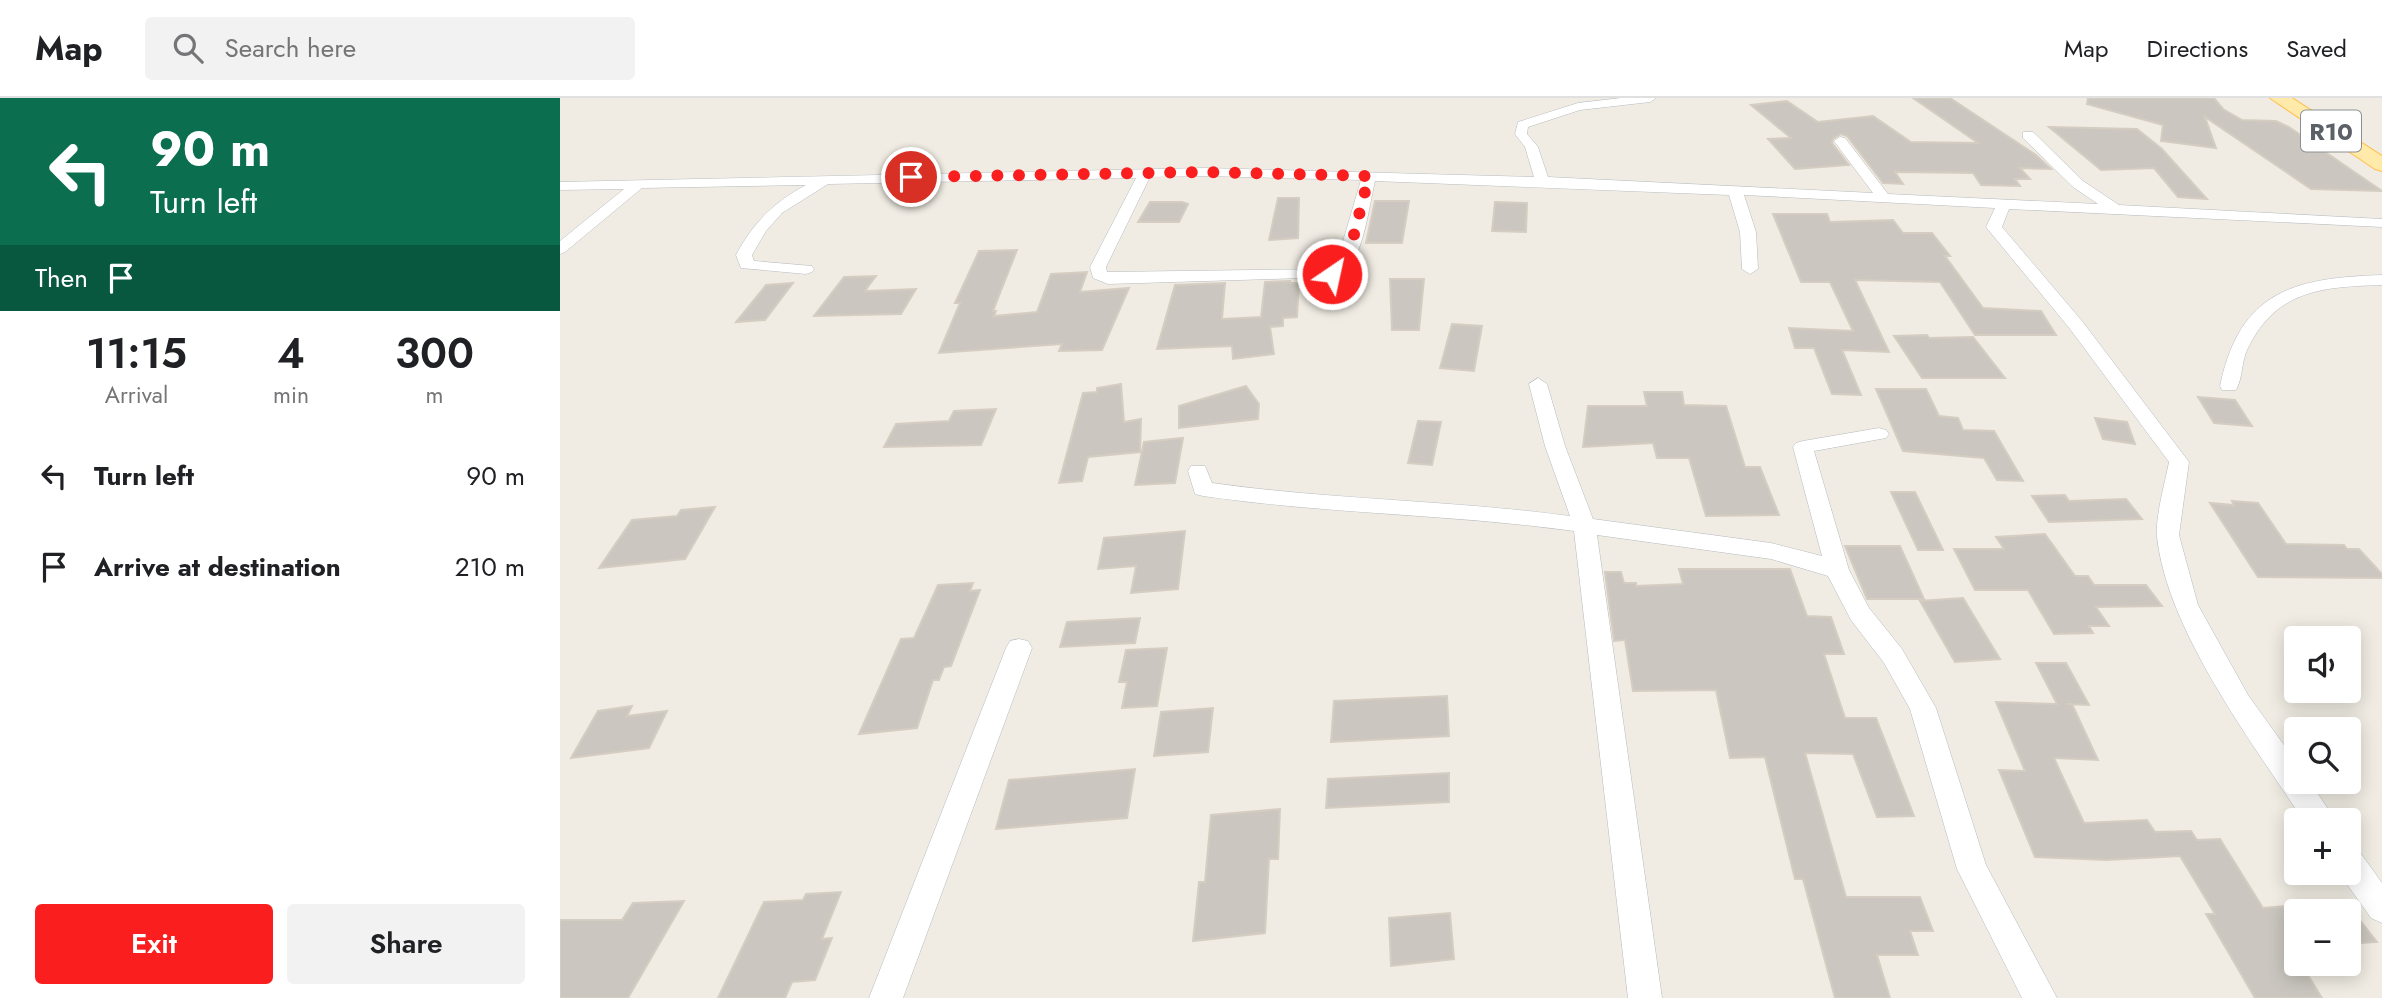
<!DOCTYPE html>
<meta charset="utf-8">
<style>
body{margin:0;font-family:Jost,sans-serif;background:#f2f2f2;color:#202124;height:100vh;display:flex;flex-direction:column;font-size:26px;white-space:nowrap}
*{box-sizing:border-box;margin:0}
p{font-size:23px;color:#757577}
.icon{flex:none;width:38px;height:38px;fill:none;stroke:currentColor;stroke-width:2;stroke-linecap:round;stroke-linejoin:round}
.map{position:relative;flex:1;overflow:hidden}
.drawer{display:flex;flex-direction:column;background:#fff;width:560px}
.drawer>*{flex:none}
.hud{background:#0b6e4f;color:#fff;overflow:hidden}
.controls{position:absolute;left:1724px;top:528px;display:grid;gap:14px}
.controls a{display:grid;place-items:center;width:77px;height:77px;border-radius:7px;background:#fff;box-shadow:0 4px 18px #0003;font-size:35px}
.pin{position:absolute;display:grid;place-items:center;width:60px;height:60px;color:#fff;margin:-30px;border:4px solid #fff;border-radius:50%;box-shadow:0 2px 7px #0007}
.me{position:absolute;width:77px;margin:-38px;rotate:34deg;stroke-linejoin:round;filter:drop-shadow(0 0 5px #0008)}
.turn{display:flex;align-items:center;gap:24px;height:147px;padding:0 35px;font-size:32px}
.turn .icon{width:91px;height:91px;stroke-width:2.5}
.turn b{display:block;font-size:49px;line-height:60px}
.then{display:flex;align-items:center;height:66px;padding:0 35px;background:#0003;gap:14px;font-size:26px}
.eta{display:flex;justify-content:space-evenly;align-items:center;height:119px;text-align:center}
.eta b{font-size:42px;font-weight:600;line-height:49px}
.cta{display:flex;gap:14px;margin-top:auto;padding:14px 35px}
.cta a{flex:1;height:80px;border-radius:7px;background:#fa1e1f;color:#fff;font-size:28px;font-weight:600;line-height:80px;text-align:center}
.cta a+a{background:#f2f2f2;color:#202124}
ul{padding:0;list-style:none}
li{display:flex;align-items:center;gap:21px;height:91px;padding:0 35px}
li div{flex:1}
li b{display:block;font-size:26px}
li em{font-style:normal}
header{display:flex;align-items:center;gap:42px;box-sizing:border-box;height:98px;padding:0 35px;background:#fff;border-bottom:2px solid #e0e0e0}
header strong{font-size:33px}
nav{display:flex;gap:38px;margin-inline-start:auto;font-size:24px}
.search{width:490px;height:63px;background:#f2f2f2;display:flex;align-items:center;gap:18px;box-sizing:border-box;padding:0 24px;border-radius:7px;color:#757577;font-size:26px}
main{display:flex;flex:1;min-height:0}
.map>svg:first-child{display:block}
.building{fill:#cbc7c0;stroke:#d5cdc1;stroke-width:2}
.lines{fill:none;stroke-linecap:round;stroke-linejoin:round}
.street-casing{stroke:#b6babf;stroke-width:1}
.primary-casing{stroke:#ffbf4d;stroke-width:2}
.street{fill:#fff;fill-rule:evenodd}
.primary{fill:#ffeaa9;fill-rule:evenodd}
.route{stroke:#fa1e1f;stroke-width:12;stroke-dasharray:0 21.6}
.labels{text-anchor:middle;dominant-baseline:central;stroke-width:5;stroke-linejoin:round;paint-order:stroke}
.shield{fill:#fff;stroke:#8c9094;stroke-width:2}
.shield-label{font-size:24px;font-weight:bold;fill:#5b6166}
</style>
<header>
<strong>Map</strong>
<div class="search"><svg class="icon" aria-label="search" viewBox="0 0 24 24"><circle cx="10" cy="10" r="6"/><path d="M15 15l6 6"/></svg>Search here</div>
<nav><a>Map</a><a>Directions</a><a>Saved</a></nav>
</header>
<main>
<section class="drawer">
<div class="hud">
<div class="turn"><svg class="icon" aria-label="left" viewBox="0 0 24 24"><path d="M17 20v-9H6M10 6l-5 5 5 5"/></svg><div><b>90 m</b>Turn left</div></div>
<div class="then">Then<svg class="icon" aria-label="arrive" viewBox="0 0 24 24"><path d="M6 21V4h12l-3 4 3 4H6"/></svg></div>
</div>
<div class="eta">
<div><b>11:15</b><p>Arrival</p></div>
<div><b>4</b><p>min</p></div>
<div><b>300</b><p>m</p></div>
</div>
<ul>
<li><svg class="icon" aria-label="left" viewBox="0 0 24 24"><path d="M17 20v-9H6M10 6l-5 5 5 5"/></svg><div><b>Turn left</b></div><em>90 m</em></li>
<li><svg class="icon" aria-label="arrive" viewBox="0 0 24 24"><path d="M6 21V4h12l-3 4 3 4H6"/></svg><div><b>Arrive at destination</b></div><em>210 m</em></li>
</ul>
<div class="cta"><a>Exit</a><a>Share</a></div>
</section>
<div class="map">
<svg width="1822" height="900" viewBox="0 0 1822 900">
<rect width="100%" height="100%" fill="#f0ece3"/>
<path class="building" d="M 1353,0 L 1390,0 L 1476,57 L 1491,71 L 1460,70 L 1470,81 L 1455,81 L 1460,88 L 1421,87 L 1413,75 L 1335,74 L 1343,86 L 1323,85 L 1287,38 L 1281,36 L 1273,41 L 1272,45 L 1289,67 L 1235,71 L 1208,41 L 1231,40 L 1191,7 L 1227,3 L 1258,24 L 1313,18 L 1351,44 L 1418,45 Z
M 1528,0 L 1654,0 L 1663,11 L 1682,22 L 1716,23 L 1729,29 L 1822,93 L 1751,91 L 1645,19 L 1656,50 L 1601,43 L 1603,27 L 1527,6 Z
M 1489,29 L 1577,31 L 1602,51 L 1647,101 L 1618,99 L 1594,70 L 1541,72 Z
M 718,100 L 739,100 L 738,140 L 709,142 Z
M 815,103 L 849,103 L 842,145 L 806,145 Z
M 590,104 L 622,104 L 628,106 L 619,124 L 578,124 Z
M 935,104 L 967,105 L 966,134 L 932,133 Z
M 1213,116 L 1267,116 L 1270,124 L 1333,122 L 1343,135 L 1372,135 L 1390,158 L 1385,158 L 1423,210 L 1481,213 L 1496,237 L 1415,237 L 1380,184 L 1295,182 L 1329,254 L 1282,252 L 1301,297 L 1272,296 L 1254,250 L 1235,250 L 1229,230 L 1293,233 L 1270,184 L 1241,184 Z
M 457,152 L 433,213 L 436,213 L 434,218 L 477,214 L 491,176 L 527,174 L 520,194 L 569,190 L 542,252 L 499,253 L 502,246 L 379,255 L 400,205 L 395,205 L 419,153 Z
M 316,178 L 305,193 L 356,191 L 341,216 L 254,218 L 284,179 Z
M 830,181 L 864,181 L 859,232 L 832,232 Z
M 730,183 L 730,185 L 739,185 L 737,219 L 723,220 L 723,228 L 710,229 L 714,256 L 673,261 L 672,248 L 597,251 L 615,187 L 665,185 L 662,221 L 701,219 L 705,184 Z
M 233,185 L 205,222 L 176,224 L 206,187 Z
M 892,226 L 922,228 L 914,273 L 880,270 Z
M 1367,237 L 1369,240 L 1413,239 L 1445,280 L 1362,280 L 1334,238 Z
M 561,286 L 564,324 L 581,321 L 580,354 L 528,359 L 522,383 L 499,385 L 523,295 L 537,294 L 537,290 Z
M 686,288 L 699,306 L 698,321 L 619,330 L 619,308 Z
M 1316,291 L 1366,291 L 1379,318 L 1398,320 L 1403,332 L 1434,333 L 1463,383 L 1437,382 L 1424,360 L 1343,353 Z
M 1084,294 L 1122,294 L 1124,307 L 1166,308 L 1185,369 L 1200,369 L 1219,417 L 1146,418 L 1129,360 L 1097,360 L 1093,345 L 1023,349 L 1028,308 L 1087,308 Z
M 1638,299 L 1675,302 L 1692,328 L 1654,325 Z
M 436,311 L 421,347 L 324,349 L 336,326 L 389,323 L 394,313 Z
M 1535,320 L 1567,324 L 1575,346 L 1543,341 Z
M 858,323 L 881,324 L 872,367 L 848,365 Z
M 623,340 L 615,385 L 575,387 L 584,344 Z
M 1331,394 L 1355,394 L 1383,452 L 1358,452 Z
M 1505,397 L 1509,403 L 1566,401 L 1582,421 L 1489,424 L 1472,398 Z
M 1672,403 L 1698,405 L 1726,446 L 1784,447 L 1787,451 L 1799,451 L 1822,476 L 1822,480 L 1698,479 L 1650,405 L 1674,407 Z
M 155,409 L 125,461 L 39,470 L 72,422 L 117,418 L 121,412 Z
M 625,433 L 618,491 L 571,495 L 576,468 L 538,471 L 544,440 Z
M 1485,436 L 1515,478 L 1528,478 L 1534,487 L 1586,487 L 1602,508 L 1536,509 L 1549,528 L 1529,528 L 1533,535 L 1494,536 L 1468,492 L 1415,492 L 1394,451 L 1444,451 L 1436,439 Z
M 1285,448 L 1340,448 L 1364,501 L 1307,501 Z
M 1119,471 L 1230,471 L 1247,518 L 1271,519 L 1284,556 L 1264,556 L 1285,620 L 1316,620 L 1354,718 L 1317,719 L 1293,656 L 1245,655 L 1286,799 L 1360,799 L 1373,833 L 1350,833 L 1358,857 L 1317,857 L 1330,900 L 1275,900 L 1243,781 L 1235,781 L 1205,659 L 1170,660 L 1156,592 L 1073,593 L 1065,542 L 1054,543 L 1045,474 L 1061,474 L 1064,485 L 1076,485 L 1076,488 L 1123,486 Z
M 413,485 L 410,493 L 420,492 L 391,568 L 384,569 L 379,582 L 373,582 L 357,630 L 299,636 L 341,541 L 354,540 L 378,487 Z
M 1403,500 L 1440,561 L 1395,564 L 1360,503 Z
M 580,520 L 575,545 L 500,549 L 507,524 Z
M 607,550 L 597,608 L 562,610 L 567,584 L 559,584 L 566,552 Z
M 1476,565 L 1506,565 L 1529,607 L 1506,606 L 1512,606 L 1538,662 L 1494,660 L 1524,725 L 1587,722 L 1595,734 L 1631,733 L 1637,742 L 1660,741 L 1703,810 L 1736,807 L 1736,866 L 1741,866 L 1762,900 L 1695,900 L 1646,816 L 1655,816 L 1620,758 L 1547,762 L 1475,759 L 1439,672 L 1465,673 L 1436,604 L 1497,606 Z
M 887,598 L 889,638 L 771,644 L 774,603 Z
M 72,608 L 67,618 L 107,613 L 89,650 L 11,660 L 38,613 Z
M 653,610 L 648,654 L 594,658 L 601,614 Z
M 575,671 L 567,720 L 436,731 L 449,682 Z
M 889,675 L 889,704 L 766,710 L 768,681 Z
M 720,711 L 718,761 L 709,761 L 705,835 L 633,843 L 639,784 L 645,784 L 651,717 Z
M 281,794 L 262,841 L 272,840 L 255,882 L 232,884 L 225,900 L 158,900 L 204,804 L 243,802 L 246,796 Z
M 124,803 L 68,900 L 0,900 L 0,822 L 62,822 L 73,805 Z
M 1788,807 L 1817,844 L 1788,846 Z
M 890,815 L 894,861 L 831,868 L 829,820 Z"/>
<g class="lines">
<g class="street-casing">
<path id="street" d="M 1061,0 L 1096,0 L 1090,4 L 1020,12 L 968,29 L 967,36 L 978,49 L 988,79 L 1313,95 L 1274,43 L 1280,39 L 1285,40 L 1328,96 L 1538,106 L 1513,89 L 1463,40 L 1463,34 L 1473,34 L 1523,83 L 1559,107 L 1822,121 L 1822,129 L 1449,111 L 1442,129 L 1522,223 L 1629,364 L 1619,437 L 1638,507 L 1688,597 L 1736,664 L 1736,684 L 1750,684 L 1776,723 L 1744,723 C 1692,645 1607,532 1597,439 C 1595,419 1605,385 1609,364 L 1510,231 L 1426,129 L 1435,110 L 1184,97 L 1196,134 L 1198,171 L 1190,176 L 1182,171 L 1180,134 L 1169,97 L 815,83 C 808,111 804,164 778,179 L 548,186 L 533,180 L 530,169 L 576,80 L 268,86 L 222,115 L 206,133 L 192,157 L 194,163 L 252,168 L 254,171 L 252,174 L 246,176 L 181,170 L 176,157 C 193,125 214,104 246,87 L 82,90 L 5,154 L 0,156 L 0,143 L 64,91 L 0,92 L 0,84 L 645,70 L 974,79 L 965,49 L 955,36 L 958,24 L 1018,5 ZM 645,78 L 801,82 L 776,167 L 769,171 L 547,174 L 546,169 L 590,79 Z
M 1822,177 L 1822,187 C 1764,189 1717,191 1688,250 C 1681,264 1683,280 1676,292 L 1662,292 L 1660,288 C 1680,192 1735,180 1822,177 Z
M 978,280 L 987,286 L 1005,348 L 1033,421 L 1211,445 L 1262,458 L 1233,349 L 1236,345 L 1243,343 L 1319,330 L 1326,332 L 1329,336 L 1326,340 L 1254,353 L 1289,472 L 1309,510 L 1342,551 L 1376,610 L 1426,767 L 1497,900 L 1462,900 L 1397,771 L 1350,611 L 1324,565 L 1291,522 L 1268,478 L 1211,461 L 1037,437 L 1102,900 L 1068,900 L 1014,433 C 891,416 766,416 643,398 L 635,396 L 628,373 L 631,368 L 645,368 L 652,385 C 771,402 891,402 1010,418 L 985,348 L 969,286 Z
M 459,541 L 468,543 L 472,550 L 343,900 L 309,900 L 446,550 L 450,543 Z
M 1788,749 L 1799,753 L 1822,785 L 1822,825 L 1811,820 L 1779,775 L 1788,775 Z"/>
</g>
<g class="primary-casing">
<path id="primary" d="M 1710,0 L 1732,0 L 1822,58 L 1822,73 L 1815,71 Z"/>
</g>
<use href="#street" class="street"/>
<use href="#primary" class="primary"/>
</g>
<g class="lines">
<path class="route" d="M 351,79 L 645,74 L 809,78 L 788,160 L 782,170 L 772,176"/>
</g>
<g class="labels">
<rect class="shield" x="1741" y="12.5" width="60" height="41" rx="5"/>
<g class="shield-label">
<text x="1771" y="33">R10</text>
</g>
</g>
</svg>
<div class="controls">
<a><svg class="icon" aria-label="sound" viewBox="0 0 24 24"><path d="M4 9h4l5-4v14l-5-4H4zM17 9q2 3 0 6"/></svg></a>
<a><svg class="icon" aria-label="search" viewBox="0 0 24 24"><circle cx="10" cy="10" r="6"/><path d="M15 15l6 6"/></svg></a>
<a>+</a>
<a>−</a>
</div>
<div class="pin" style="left:351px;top:79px;background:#d93025"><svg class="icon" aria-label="arrive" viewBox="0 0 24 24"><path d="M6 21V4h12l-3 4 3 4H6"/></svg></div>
<svg class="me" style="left:772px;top:176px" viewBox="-20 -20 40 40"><circle r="17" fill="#fa1e1f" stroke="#fff" stroke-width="3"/><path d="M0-11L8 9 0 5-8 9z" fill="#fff"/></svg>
</div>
</main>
